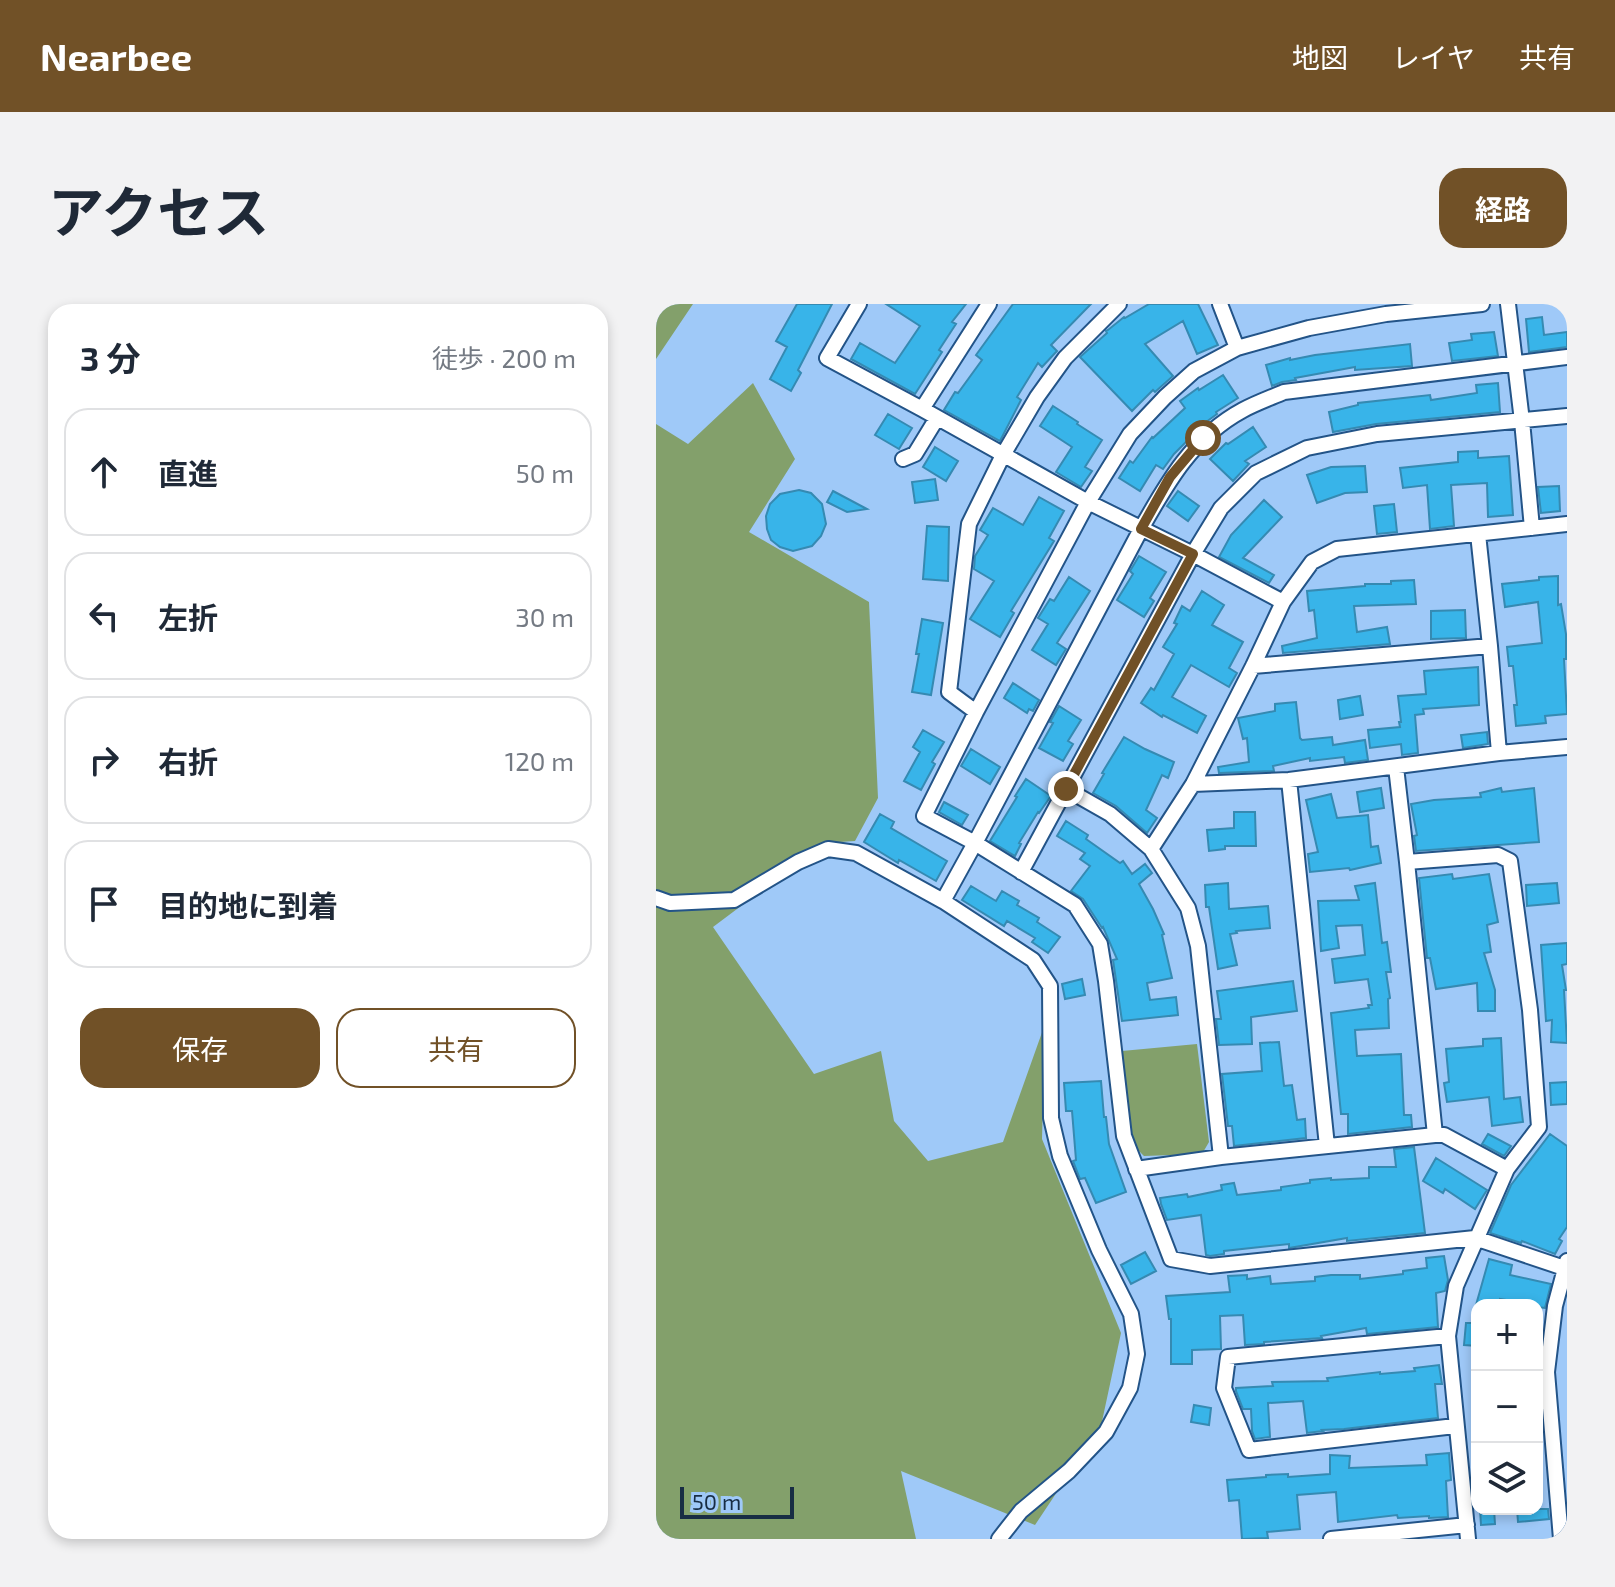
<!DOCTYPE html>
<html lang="ja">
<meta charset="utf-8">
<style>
body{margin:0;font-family:"Exo 2","Noto Sans JP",sans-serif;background:#f2f2f3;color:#1f2937}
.controls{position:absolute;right:24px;bottom:24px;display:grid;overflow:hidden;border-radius:16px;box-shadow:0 4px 12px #0003}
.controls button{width:72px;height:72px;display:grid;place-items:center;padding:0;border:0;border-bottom:2px solid #e0e1e3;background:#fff;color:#1f2937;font:40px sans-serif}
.scale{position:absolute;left:24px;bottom:20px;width:114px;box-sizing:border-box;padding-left:8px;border:4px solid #182d44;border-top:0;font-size:22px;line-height:28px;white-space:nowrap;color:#182d44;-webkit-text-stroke:6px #9fc9f8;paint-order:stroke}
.stop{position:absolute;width:24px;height:24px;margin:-18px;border:6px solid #715127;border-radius:50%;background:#fff}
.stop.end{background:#715127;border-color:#fff;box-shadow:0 2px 8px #0008}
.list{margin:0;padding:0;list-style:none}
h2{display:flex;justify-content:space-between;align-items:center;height:104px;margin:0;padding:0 32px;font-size:34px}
h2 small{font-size:26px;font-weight:400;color:#747a83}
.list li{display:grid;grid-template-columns:52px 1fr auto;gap:24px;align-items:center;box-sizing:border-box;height:128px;margin:0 16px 16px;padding:0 16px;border:2px solid #e0e1e3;border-radius:24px}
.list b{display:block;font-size:30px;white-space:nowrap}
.list em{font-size:26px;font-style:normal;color:#747a83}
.actions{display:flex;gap:16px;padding:24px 32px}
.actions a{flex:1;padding:18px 0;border:2px solid #715127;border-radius:24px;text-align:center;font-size:28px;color:#715127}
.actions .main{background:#715127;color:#fff}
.icon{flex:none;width:44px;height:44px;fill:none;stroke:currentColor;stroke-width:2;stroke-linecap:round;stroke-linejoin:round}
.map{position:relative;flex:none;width:911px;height:1235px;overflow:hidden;border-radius:24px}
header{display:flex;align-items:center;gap:48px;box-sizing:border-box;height:112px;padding:0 40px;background:#715127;color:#fff}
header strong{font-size:38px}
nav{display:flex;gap:44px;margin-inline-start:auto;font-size:28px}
.intro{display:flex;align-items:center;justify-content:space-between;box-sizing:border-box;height:192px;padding:0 48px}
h1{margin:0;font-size:56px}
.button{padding:20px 36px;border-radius:24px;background:#715127;color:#fff;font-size:28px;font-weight:700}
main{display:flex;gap:48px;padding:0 48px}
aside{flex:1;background:#fff;border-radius:24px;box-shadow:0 4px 12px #0003}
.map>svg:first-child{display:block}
.green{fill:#83a06b}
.building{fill:#38b4e9;stroke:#358ab2;stroke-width:2}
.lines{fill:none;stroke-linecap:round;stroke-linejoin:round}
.minor-casing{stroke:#235488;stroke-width:18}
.minor{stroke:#fff;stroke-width:14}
.route{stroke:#715127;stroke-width:10}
</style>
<header>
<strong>Nearbee</strong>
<nav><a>地図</a><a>レイヤ</a><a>共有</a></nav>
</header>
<div class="intro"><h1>アクセス</h1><a class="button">経路</a></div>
<main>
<aside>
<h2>3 分<small>徒歩 · 200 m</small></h2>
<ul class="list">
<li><svg class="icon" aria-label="ahead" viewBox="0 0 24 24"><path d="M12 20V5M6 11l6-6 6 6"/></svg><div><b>直進</b></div><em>50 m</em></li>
<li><svg class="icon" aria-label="left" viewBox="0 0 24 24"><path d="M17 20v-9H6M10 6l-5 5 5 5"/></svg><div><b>左折</b></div><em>30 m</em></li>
<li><svg class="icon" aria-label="right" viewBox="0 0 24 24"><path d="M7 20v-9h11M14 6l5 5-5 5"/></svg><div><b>右折</b></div><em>120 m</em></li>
<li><svg class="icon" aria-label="arrive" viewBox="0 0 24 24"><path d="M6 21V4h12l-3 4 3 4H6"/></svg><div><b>目的地に到着</b></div></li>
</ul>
<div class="actions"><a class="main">保存</a><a>共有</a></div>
</aside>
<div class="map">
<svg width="911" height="1235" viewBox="0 0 911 1235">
<rect width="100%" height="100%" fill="#9fc9f8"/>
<path class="green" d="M0,0H37L0,55Z
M97,79L139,155L93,228L213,298L222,494L199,537L169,539L57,623L158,770L225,747L238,817L272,857L347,838L389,720L386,835L465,1029L445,1122L379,1221L245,1167L260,1235H0V120L32,140Z
M541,740L553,838L546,850L488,852L477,841L466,747Z"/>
<path class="building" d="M141,0H176L142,66L145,69L135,87L114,75L131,43L120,37Z
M230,0H310L296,18L300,20L283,46L286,48L259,90L195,55L204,39L239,59L264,22Z
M357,0H435L395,41L401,47L386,63L382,59L361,93L365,96L344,137L288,106L299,88L302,89L326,56L320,51Z
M493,0H542L562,41L541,50L527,17L489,40L517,72L499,88L497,86L476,107L424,53L451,29L450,27L452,26L468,13L469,14Z
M886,13L888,31L911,28V43L873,48L870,15Z
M838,28L842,52L796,57L793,39L816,36L815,30Z
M754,40L756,62L699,66V63L639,74L640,76L626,78L616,82L610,61L634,54V56L659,51Z
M567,71L582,94L560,108L561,110L535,129L537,131L518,150L507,165L500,161L484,187L463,174L474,157L477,159L496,133L497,134L529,104L524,97L542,84L543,86Z
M842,79L844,108L720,120L677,128L673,108L702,101V99L774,91L775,96L821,89L820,81Z
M397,102L422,118L421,120L446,136L429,163L436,167L425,183L400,168L416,143L384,122Z
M232,110L256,124L243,145L219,131Z
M597,123L610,143L589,157L593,160L577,177L554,155L570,139L572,140Z
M279,143L302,157L290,177L267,163Z
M822,147V154L853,152L857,211L832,213L831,179L795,181L798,222L774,225L771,181L747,184L744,164L802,158V148Z
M709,162L711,188L689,189L661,199L651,171L675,163Z
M279,175L282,196L259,199L256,178Z
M903,182L904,207L885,209L882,183Z
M143,186L155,189L166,200L170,220L165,232L156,242L137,247L124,243L115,236L111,225L110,212L114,200L124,190Z
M177,187L211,205L191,208L171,198Z
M522,187L543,202L532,217L511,202Z
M383,193L408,207L393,234L398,237L355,307L358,309L344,333L314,315L338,277L318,265L319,252L332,231L324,226L337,204L367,221Z
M608,196L626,213L587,254L618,271L613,279L563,253L575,231Z
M738,200L741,228L721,230L718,202Z
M271,222L293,223L292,277L267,275Z
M483,252L510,268L494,294L498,297L488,313L461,296L477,270L474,267Z
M902,272V301L905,300L910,330V355H908L911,410L889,412L890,419L860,422L858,401H861L857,362H853L851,343L886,339L882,298L849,303L846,280L883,276V273Z
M413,273L434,287L401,339L410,345L400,361L376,346L392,320L382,314L394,295L398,297Z
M758,276L760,300L698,302L701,328L731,323L734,340L627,349L626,342L661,334L658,306L653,307L651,287L709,282V280H735V277Z
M546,287L568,301L556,321L587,338L573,364L581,369L573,383L535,361L516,393L550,412L541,429L507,411L506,413L485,399L495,384L498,386L518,350L507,343L521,320L518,319L526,302L534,307Z
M809,306L810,334L775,335V307Z
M266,315L287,319L275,391L256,388L263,350H260Z
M822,363L823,401L767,405L768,410L759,411L762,449L746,451L745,440L714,444L712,426L744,423L743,418H745L742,392L770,390L768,367Z
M357,379L383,396L377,407L373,405L371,409L348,394Z
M704,392L707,411L684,415L682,396Z
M640,398L644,434L646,436L676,433L677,441L709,436L712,456L689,459L688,453L654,457V454L617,462L618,467L563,469L562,463L593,458L591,434L587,435L582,414L619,407V400Z
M403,402L425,416L412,437L417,440L407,457L383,444L397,419L394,418Z
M267,426L288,438L276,458L279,460L265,486L248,477L264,448L257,443Z
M831,428L832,440L807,444L805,431Z
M468,433L489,445L518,458L512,474L506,471L490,506L501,514L491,529L460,502L437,489L448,470L446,469Z
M315,445L344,463L334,480L305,462Z
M370,475L395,492L383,509L382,508L363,539L365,540L359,552L334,537L361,493L359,492Z
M725,484L728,504L704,508L701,488Z
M845,484L846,488L878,484L883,538L760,547L758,532L761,531L755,500L778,496L825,493L824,489Z
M675,490L681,514L712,511L715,543L722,542L725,559L694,566L693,564L654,568L652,550L662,548L650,496Z
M288,498L312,511L306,521L283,508Z
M578,508H599L600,542H569V545L553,547L551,526L578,524Z
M224,510L238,518L235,524L291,557L280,577L243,556L242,559L208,538Z
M410,517L432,531L430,535L464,559L467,557L476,570L489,560L496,569L483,580L497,605L508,630L506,631L516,674L491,679L494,696L520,693L522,711L466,717L457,656L461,655L447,623L446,624L427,595L415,587L434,562L424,555L429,549L401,532Z
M796,570L797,575L833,570L842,618L831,621L835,648L828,649L839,686V707H822L821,679L780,685L774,654H771L763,574Z
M572,579L573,605L612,602L614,624L580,627L581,629L574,630L581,661L562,665L553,603H550L549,581Z
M719,579L726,639L731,638L735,668H730L734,694L732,695L733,724L699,726L701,752L745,750L748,811H755L756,823L692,830V810H685L675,709L713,704L712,701H716L712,675L679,679L676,655L709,651L706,621L680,622L683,644L665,647L662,597L703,596L699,582Z
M901,579L903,599L871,602L870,581Z
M315,582L340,597L346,587L363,597L361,601L383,614L381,618L404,633L392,649L376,638L379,634L351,617L348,622L306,596Z
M911,639V660L906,661L910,686H908L911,739L895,738L896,716L890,717L885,641Z
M426,675L429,691L409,695L406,680Z
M637,677L641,707L595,713L596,740L563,741L560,715H565L561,687Z
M845,734L848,795L864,793L867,818L836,822L833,793L791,798L788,779L793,778L790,745L827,742V735Z
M623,738L628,782L636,781L641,816L649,815L650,834L578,842L576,822H572L566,770L606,767L604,739Z
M445,777L448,813H450L453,840L470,888L440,899L429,874L424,875L417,857L420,856L416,807H410L408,779Z
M911,778V800L895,801L894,779Z
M832,830L855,842L848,852L826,840Z
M894,830L911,842V923L903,935L906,937L899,950L866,937L865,939L834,929L855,881Z
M758,843L769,929L691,937V934L633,944V940L568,947V950L554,952L550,951L545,911L511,916L505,900L504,894L531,890L532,893L566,886L565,881L578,879L581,891L625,886V883L654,879V876L675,874V876L713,874V863H740L738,845Z
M780,854L831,886L819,905L789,885L787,889L767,877Z
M489,948L500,967L475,980L465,961Z
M788,952L792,976L789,987L780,989L782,1023L711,1030L710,1024L665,1032L666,1034L608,1038V1040L589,1041L587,1011L564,1012L565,1045L536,1046V1060H515V1015H513L510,992L574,988L572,972L591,971V975L614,972L615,980L659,977V973L675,971H704V975L747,970V967L771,964L770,954Z
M833,955L856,961L854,971L895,980L889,1004L881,1003V1001L844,995V1001H820Z
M810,1019H821V1042L808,1041Z
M783,1061L786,1080H779L782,1114L688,1125L666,1126L667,1127L651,1129L647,1097L612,1099L614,1133L599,1135L596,1127L595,1105H587L580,1087V1084L617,1082L616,1078L672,1077L671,1074L724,1068V1070L759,1067L758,1064Z
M538,1101L555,1104L553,1121L535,1118Z
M793,1149L795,1176L790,1177L792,1213L773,1214V1212L742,1214L741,1211L682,1218L680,1188L641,1191L644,1225L611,1228L612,1234L586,1235L583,1196L573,1197L571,1176L610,1173V1171L632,1170V1173L674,1170V1151L694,1152L693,1164L771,1161L770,1151Z
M824,1205H838L839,1220L825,1221Z
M861,1205H892L893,1215L862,1218Z"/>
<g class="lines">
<defs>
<path id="minor" d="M203,0L171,54L266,105L432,198L537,250L627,298
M564,0L581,44
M826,0L730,10L653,24L581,44L538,67L509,93L474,130L432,198L320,408L268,512L319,539L419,601L444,640L450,677L468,832L515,955L554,962L819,934L911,965
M852,0L866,117L876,224
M266,105L333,0
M247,155L259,150L281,114
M822,230L834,342L843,449
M597,362L834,342
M320,408L293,388L313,220L347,151L381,93L409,54L463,0
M740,463L751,558L779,831
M633,476L671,842
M537,480L633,476L843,449L911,443
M410,485L454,510L495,545L532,604L542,642L565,853
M495,545L537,480L597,362L627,298L656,258L681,245L911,220
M751,558L842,551L854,557L874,706L883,823L851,865L800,982L792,1032L812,1235
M365,568L537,250L565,204L600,169L651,144L721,130L911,112
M0,594L14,599L78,596L142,558L172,545L200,549L287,597L377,656L394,682L395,814L404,852L443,946L475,1010L481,1050L474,1084L450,1128L413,1167L365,1207L343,1235
M287,597L319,539L485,225C512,177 537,133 587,106C600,99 614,94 628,88L911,53
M480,865L565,853L779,831H788L851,865
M792,1032L572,1053L568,1084L593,1146L799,1122
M675,1235L811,1221
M905,1235L891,1068L899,1002L911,957"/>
</defs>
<use href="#minor" class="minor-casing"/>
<use href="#minor" class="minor"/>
</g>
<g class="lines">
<path class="route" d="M410,485L537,250L485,225L514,173L547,134"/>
</g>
</svg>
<div class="controls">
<button>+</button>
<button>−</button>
<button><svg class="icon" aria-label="layers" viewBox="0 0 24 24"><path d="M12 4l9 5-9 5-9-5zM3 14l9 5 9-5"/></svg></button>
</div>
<div class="scale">50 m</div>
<div class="stop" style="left:547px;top:134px"></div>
<div class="stop end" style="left:410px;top:485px"></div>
</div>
</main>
